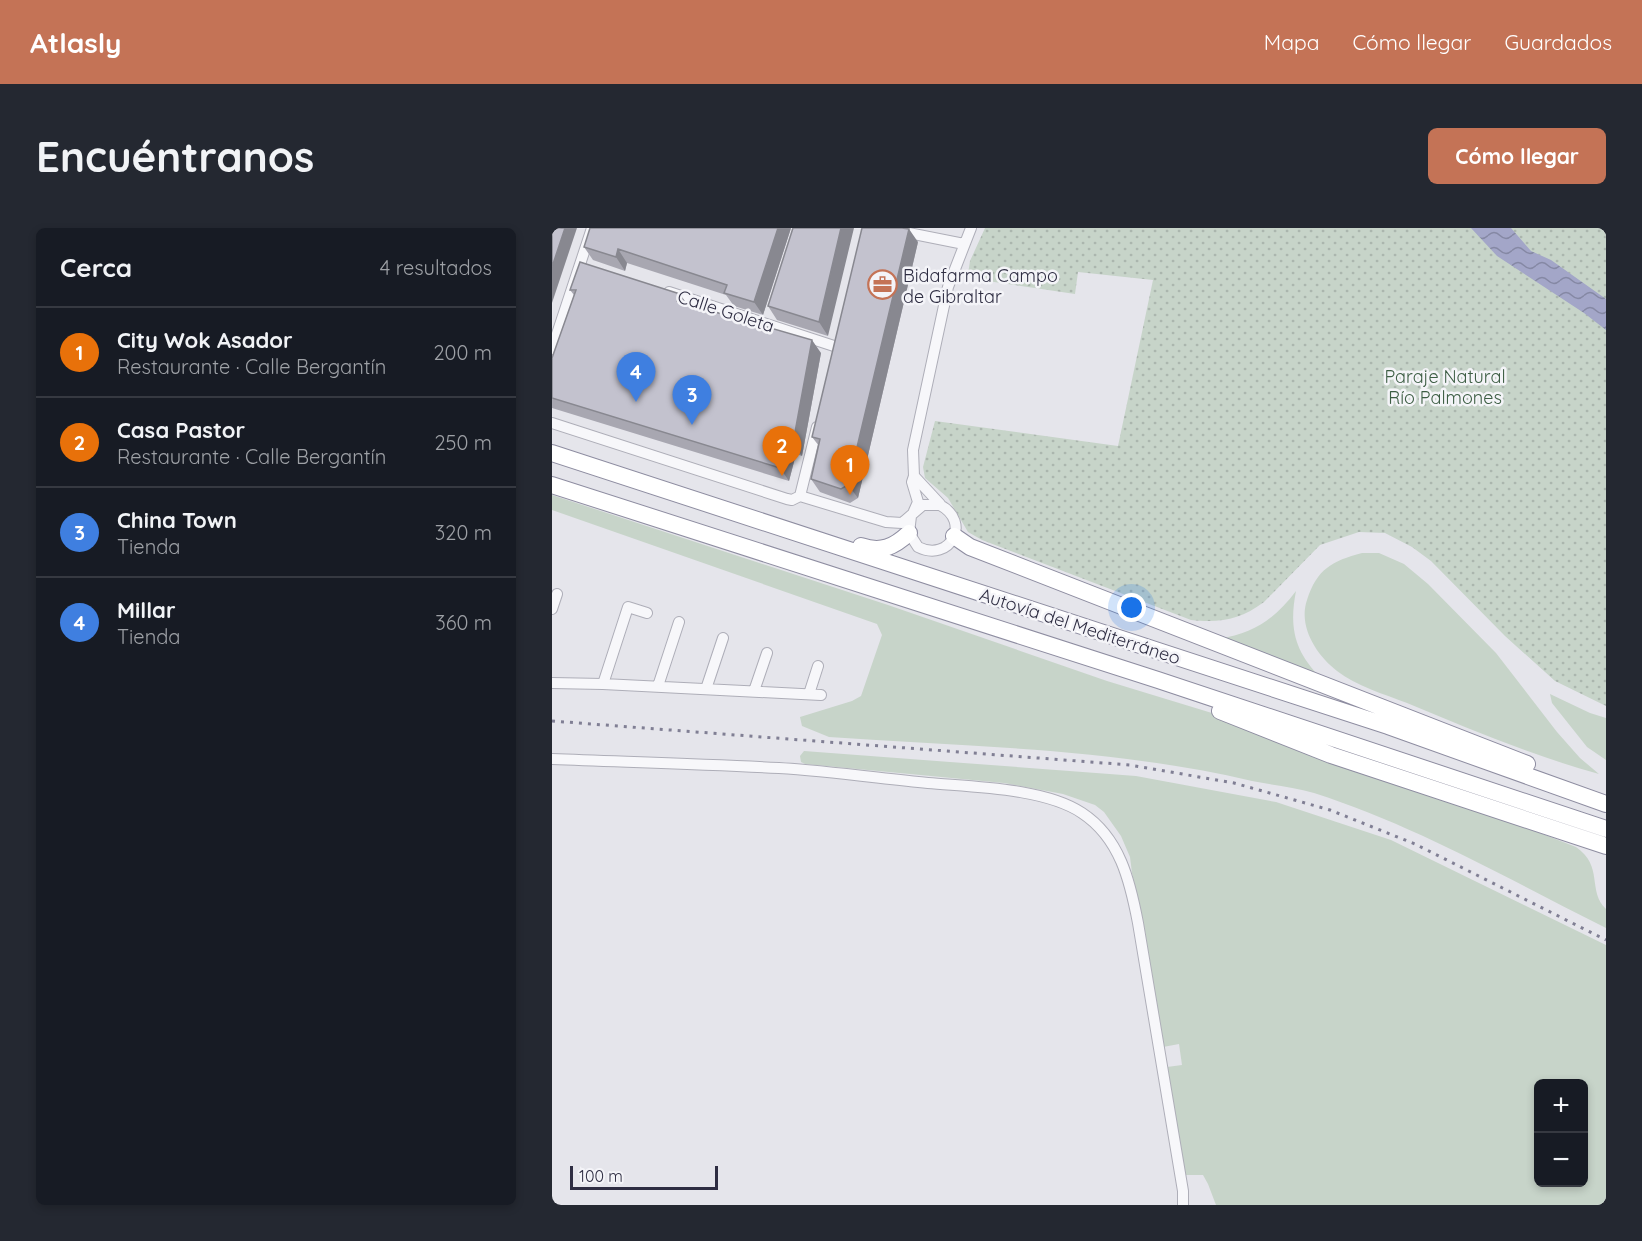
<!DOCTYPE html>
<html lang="es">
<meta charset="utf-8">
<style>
body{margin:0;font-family:Quicksand,sans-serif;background:#242831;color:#f1f3f6}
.controls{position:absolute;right:18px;bottom:18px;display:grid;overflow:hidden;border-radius:9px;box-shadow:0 3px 9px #0003}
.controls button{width:54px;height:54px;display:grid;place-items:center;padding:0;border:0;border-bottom:2px solid #363941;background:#171b24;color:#f1f3f6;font:30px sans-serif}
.scale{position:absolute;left:18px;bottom:15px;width:148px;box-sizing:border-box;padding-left:6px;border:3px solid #2e2d42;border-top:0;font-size:16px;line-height:21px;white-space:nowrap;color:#2e2d42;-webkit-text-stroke:4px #f4f4f8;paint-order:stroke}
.you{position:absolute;left:580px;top:380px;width:21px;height:21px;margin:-15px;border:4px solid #fff;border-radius:50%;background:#1a73e8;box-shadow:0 0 0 9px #1a73e833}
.badge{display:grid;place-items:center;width:39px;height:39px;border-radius:50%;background:#c47356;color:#fff;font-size:20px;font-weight:700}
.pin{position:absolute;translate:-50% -50px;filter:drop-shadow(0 2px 3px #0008)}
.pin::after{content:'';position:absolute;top:32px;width:21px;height:18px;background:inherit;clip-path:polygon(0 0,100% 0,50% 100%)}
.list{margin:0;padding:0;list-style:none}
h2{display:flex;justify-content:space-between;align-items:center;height:78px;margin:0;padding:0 24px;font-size:26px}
h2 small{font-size:20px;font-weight:400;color:#9ea1a6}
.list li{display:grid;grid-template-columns:39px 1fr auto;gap:18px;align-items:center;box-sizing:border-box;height:90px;padding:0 24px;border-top:2px solid #363941}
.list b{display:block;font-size:22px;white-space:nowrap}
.list p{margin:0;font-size:20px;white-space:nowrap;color:#9ea1a6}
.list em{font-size:20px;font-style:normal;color:#9ea1a6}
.map{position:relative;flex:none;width:1054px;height:977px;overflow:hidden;border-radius:9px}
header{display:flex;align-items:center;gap:36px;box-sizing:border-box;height:84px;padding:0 30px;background:#c47356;color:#fff}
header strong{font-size:28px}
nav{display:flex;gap:33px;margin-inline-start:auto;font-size:21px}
.intro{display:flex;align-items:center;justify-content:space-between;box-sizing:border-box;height:144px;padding:0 36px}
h1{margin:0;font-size:42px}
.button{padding:15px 27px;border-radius:9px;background:#c47356;color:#fff;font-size:21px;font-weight:700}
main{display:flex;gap:36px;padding:0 36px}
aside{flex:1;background:#171b24;border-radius:9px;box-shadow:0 3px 9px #0003}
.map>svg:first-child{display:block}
.grass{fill:#c7d4c9;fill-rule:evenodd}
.park{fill:url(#park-dots)}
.water{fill:url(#water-waves)}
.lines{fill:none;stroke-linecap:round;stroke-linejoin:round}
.minor-casing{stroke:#aeaeb8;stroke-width:12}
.highway-casing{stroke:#8e8da1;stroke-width:18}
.minor{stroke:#f7f7fa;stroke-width:10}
.highway{stroke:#fff;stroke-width:16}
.rail{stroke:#807f94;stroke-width:3;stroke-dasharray:3 6;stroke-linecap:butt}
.wall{fill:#a8a7b1}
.shaded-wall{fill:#888890}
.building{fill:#c3c2ce;stroke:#888890;stroke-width:1.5}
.labels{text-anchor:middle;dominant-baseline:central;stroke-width:5;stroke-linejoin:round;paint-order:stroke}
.poi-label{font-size:18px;fill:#2e2d42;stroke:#f4f4f8;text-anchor:start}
.street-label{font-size:18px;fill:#2e2d42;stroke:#f4f4f8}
.park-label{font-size:18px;fill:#3c5d43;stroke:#f4f4f8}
</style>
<header>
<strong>Atlasly</strong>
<nav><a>Mapa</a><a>Cómo llegar</a><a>Guardados</a></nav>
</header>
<div class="intro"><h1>Encuéntranos</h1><a class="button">Cómo llegar</a></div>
<main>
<aside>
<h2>Cerca<small>4 resultados</small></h2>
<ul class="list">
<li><span class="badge" style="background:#e8710a">1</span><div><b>City Wok Asador</b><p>Restaurante · Calle Bergantín</p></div><em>200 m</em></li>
<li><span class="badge" style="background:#e8710a">2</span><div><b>Casa Pastor</b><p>Restaurante · Calle Bergantín</p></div><em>250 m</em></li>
<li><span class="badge" style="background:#3f7fe0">3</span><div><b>China Town</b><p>Tienda</p></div><em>320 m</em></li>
<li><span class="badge" style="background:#3f7fe0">4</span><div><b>Millar</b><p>Tienda</p></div><em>360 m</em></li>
</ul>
</aside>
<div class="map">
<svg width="1054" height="977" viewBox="0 0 1054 977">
<defs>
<pattern id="park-dots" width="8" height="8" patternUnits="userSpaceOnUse" patternTransform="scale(1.5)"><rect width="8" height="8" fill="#c7d4c9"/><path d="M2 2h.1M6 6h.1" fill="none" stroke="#abb6ae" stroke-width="1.8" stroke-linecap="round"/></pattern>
<pattern id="water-waves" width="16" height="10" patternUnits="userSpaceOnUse" patternTransform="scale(1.5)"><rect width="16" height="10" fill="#a3a6c8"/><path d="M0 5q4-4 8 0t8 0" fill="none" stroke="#8588a4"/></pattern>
</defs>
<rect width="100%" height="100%" fill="#e5e5eb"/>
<path class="grass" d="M0,267L336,377L555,453L673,489L939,586L1024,619C1052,638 1035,663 1054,681V700C958,652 865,598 762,565C742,559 720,557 700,553C562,520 418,519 277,509L250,498L248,489L300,473L309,468L330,407L325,396L0,282Z
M810,325H827L852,336L876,356L944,425L1005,504L1028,530L1047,546C981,528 918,501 855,475C832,466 804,458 785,443C764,427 746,398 755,372C765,341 780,333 810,325Z
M744,363C737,399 742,423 769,450L667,411C702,405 723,391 744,363Z
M998,466L1038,485L1054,490V532L1035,519L1000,475Z
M252,523L584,548L724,574L839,612L1054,717V977H664L656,956L651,947H633L615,839L630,837L627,816L611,819L593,703L580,645L578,629L569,608L552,584L543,577L511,566L452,555L253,536L249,534L248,528ZM987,856H1032V954H987Z"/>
<path class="park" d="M433,0H1054V478L1003,453L953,408L879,333L860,319L833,305L807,304L768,317L712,374C688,392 668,395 639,392L430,312L416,304L396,270L373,250L371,239L383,193L566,218L601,52L526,44L523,66L422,51L416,46L418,33Z"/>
<path class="water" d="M919,0H959L979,23L999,32L1054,71V102L1032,85L945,28Z"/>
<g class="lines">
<defs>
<path id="minor" d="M332,0L412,16
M117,64L285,119
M0,121L40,0
M0,195L235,271L240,272L248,268L334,294L350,295L371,277H388C420,294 398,335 366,319L357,305L359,288
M362,248L388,276
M248,268L265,199
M362,283L366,274L360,254L362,248L361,222L396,59L419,0
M0,381L5,366
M0,455L51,456L269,467
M51,456L76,379L95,385
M106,458L127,394
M154,461L171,410
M202,463L215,425
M257,466L266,438
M0,531C76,534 151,536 227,540C276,543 326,550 376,555C420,559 493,560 530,585C568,610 578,653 586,695L631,963V977"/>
<path id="highway" d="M0,225L836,498L1054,576
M0,257L606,452L1054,601
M402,308L418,319L975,536
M309,318C329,325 342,319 357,305
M668,483L779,527L1054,618"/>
</defs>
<use href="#minor" class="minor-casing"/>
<use href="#highway" class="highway-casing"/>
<use href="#minor" class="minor"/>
<use href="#highway" class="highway"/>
<path class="rail" d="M0,493L578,537L682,555L778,582L863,616L1054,712"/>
</g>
<path class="wall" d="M239,0L211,87L182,78L174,67L75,35L73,43L41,32L32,19Z
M241,0L276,108L225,92L216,78Z
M366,14L306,270L298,275L268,264L259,251L267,218L260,209Z
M18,62L135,76L269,125L250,228L244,226L237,253L0,180V130L22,67Z"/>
<path class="shaded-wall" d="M13,0H25L0,75V39Z
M226,0H239L211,87L202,74Z
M289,0H302L276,108L267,94Z
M357,1L366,14L306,270L296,257Z
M66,21L75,35L73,43L64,29Z
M128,66L137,79L125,73Z
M260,112L269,125L250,228L241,215Z
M235,213L244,226L237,253L228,240Z"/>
<path class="building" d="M0,0H13L0,39Z
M38,0H226L202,74L172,65L175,57L66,21L64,29L32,19Z
M241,0H289L267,94L216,78Z
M310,0H350L357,1L296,257L289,261L259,251L268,211L260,209Z
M28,34L128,66L125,73L260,112L241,215L235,213L228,240L0,170V130L24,62H18Z"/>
<defs>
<symbol id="office-ring" viewBox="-11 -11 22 22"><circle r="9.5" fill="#f4f4f8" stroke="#c47356" stroke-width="1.5"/><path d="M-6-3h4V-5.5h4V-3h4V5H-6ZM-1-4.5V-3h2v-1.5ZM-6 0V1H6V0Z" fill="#c47356"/></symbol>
</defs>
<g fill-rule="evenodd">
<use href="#office-ring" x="314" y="40" width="33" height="33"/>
</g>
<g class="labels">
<g class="poi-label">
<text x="351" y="47">Bidafarma Campo<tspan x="351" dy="21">de Gibraltar</tspan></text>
</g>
<g class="street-label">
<text transform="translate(174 83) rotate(18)">Calle Goleta</text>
<text transform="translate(528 398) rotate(18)">Autovía del Mediterráneo</text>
</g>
<g class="park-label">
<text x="893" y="148">Paraje Natural<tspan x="893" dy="21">Río Palmones</tspan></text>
</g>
</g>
</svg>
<div class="controls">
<button>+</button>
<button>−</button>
</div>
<div class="scale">100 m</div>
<div class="you"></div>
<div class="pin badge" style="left:298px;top:267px;background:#e8710a">1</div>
<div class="pin badge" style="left:230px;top:248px;background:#e8710a">2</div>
<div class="pin badge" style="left:140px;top:197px;background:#3f7fe0">3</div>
<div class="pin badge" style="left:84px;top:174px;background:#3f7fe0">4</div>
</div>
</main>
